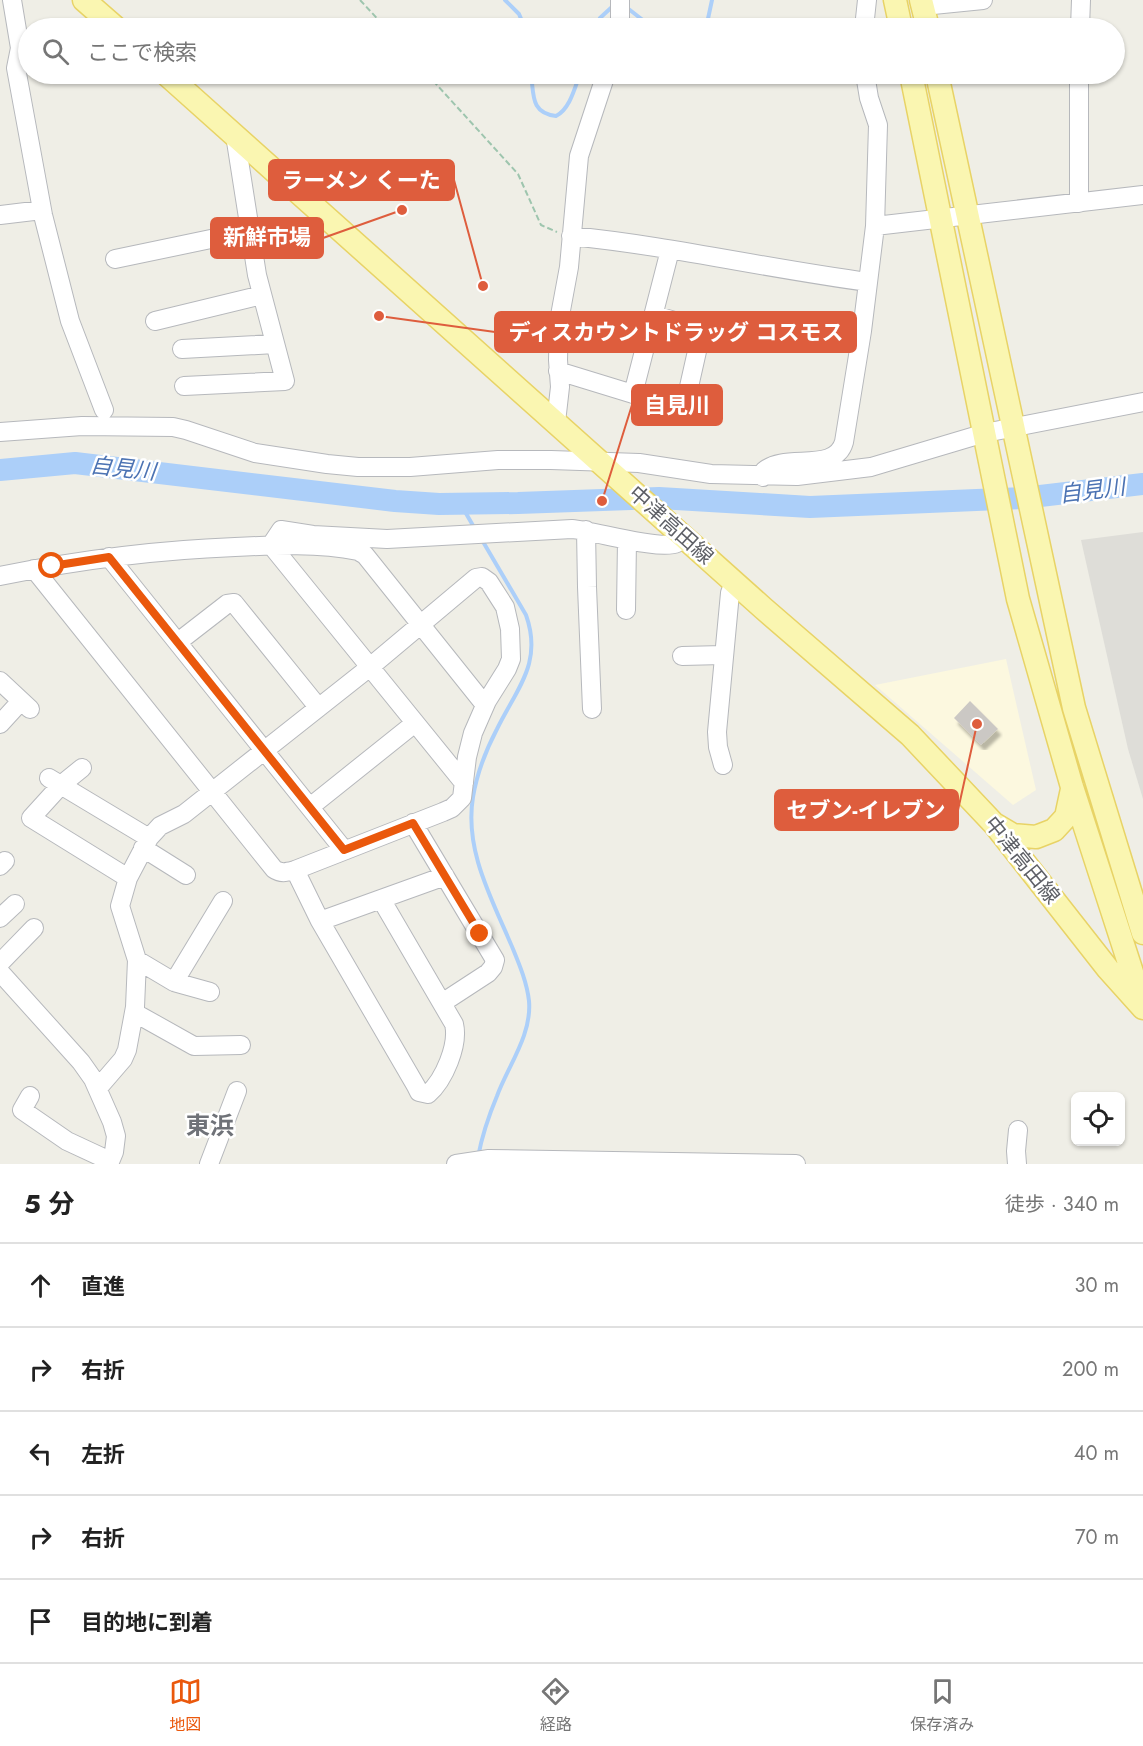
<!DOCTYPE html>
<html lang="ja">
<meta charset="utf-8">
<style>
body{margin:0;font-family:Jost,"Noto Sans JP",sans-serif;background:#f2f2f2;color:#222}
.controls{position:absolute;right:18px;bottom:18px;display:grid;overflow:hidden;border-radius:9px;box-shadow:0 2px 4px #0004}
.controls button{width:54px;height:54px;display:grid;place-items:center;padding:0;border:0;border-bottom:2px solid #e0e0e0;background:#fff;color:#222;font:30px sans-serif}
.stop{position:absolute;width:18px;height:18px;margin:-14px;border:4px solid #ea580c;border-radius:50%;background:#fff}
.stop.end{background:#ea580c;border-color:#fff;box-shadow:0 2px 6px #0008}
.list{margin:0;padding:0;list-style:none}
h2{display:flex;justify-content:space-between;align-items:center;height:78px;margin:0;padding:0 24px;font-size:26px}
h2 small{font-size:20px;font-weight:400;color:#767676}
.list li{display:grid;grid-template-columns:39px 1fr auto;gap:18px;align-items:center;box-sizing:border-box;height:84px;padding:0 24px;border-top:2px solid #e0e0e0}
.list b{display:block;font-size:22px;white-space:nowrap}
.list em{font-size:20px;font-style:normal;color:#767676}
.icon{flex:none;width:33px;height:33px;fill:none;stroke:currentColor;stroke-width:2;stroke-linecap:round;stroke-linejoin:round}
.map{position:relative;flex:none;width:1143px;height:1164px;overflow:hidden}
.search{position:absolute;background:#fff;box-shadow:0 2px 4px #0004;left:18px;right:18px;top:18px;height:66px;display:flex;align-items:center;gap:15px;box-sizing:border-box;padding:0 21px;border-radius:33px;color:#767676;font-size:22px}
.sheet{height:498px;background:#fff}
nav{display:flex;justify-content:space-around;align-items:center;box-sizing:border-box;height:84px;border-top:2px solid #e0e0e0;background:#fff;font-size:16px;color:#767676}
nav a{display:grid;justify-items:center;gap:3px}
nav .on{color:#ea580c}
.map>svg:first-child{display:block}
.commercial{fill:#fcf8df}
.industrial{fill:#deddd8}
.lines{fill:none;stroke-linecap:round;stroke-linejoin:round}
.stream{stroke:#accff9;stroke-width:4}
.river{stroke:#accff9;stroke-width:22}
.building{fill:#cbc8c4;filter:url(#shadow)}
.minor-casing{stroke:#b6b8bc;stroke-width:20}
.major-casing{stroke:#e8d366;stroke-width:25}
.path{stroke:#9ec5ae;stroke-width:2;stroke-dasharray:6 3;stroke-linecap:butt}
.minor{stroke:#fff;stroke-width:18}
.major{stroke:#faf6b1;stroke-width:22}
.route{stroke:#ea580c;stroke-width:8}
.labels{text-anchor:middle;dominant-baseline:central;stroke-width:5;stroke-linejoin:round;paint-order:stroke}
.street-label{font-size:21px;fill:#5e6066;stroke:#fff}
.water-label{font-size:22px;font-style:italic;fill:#4c73b3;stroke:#fff}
.quarter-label{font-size:24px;font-weight:bold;fill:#6f7278;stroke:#fff}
.leader{fill:none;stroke:#de5d3d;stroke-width:2}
.callout-dot{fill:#de5d3d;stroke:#fff;stroke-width:2}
.callout{fill:#de5d3d;stroke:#de5d3d;stroke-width:2}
.callout-label{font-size:22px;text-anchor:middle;font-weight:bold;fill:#fff}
</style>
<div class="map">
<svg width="1143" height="1164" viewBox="0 0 1143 1164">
<defs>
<filter id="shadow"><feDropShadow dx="3.5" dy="6" stdDeviation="1.5" flood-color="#0004"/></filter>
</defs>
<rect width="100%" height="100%" fill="#efeee6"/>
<path class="commercial" d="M1006,659L1036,790L1013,805L875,685Z"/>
<path class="industrial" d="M1143,532V799L1128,749L1081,540Z"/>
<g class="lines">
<path class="stream" d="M505,0L519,14L525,28
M626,7L653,28
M595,28L600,18L613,6
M706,28L712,0
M531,74C534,94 530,113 556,116C570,109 575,87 580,74
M460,503L475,529
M478,1157C482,1136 489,1115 497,1096C508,1066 532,1035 529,1001C527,983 520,966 513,949C493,901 464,851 473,797C477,773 486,750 497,729C517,688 543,663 526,615L482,540"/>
<path class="river" d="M0,470L75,463L395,501L439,504L518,503L659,498L810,507L1023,498L1143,484"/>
</g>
<path class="building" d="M970,701L998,729L981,745L954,718Z"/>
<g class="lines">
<defs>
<path id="minor" d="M12,0L20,48L16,68L43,215L70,321L104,410
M923,6L983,0
M620,28V0
M864,28L867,0
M1080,28L1081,0
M1079,203V74
M0,215L42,210
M875,226L1143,195
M571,236C671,246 769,269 868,282
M115,259L249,231
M155,321L262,295
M182,349L275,344
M558,371L633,394L670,250
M184,386L285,381L257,275L235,135
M633,394L684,409L702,329L654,315
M556,422L560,387L558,360L559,321L569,267L579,156L606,74
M0,432L82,426L173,427L186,430L255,453L327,464L358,467H410L498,460H551L639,463L711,474L797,476L871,467L985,433L1143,402
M763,477L764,471C785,452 835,474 844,442L862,331L875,226L878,125L869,98L865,74
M586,530L587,587L592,709
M109,557L344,850
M34,569L274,869C281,874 287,872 295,870L443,812L452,808L462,798L467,757L473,733L487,701L507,669L511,659L510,629L505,607L489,582L482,577L476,578L370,667L265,750L184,814L160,826L149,838L128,878L120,906L137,960L135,1007L127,1050L123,1059L98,1088
M0,576C78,560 156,550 235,547C275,545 319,543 358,551L365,555L485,705
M626,610L627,540
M178,642L227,604L234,603L318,707
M682,656L723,655
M0,681L30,709
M0,724L21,701
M723,765L718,747L717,732L730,593L734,582
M82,768L61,785L31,818L128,878
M49,778L149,838
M464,783L271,545L281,530L313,535L387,539L572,529C595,531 660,551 677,543C680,542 682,539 685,538
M310,807L415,723
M413,823L495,960L493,967L488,973L442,1003
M143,848L186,875
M0,866L5,861
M295,870L320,921L416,1086L419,1092L428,1094C444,1080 459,1045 454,1024L381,899
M0,918L15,904
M320,921L445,876
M137,960L174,982L210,992
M0,963L34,928
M0,972L81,1062L93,1079L112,1122L116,1136L114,1152L109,1164
M174,982L223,901
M135,1013L194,1046L241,1045
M30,1096L22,1110L67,1141L110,1161
M209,1164L237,1091
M456,1164L489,1159L796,1164
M1017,1164L1016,1151L1018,1130"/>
<path id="major" d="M84,0L116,28
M895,0L901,28
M921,0L928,28
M166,74L763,608L910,735L995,825L1108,969L1143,1008
M911,74L1018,599L1072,787L1142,1003
M937,74L1074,708L1143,933
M996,825L1013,835L1036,837L1054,830L1066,817L1072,789"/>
</defs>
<use href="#minor" class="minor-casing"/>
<use href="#major" class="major-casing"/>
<path class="path" d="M360,0L386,28
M427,74L518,174L541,225L557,232"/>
<use href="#minor" class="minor"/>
<use href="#major" class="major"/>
</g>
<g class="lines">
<path class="route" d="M52,566L109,557L344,850L413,823L480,934"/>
</g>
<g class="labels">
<g class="street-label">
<text transform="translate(671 525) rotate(42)">中津高田線</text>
<text transform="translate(1022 860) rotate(51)">中津高田線</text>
</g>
<g class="water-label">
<text transform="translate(123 468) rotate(6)">自見川</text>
<text transform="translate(1092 490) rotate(-7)">自見川</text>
</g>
<g class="quarter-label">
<text x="210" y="1125">東浜</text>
</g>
</g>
<path class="leader" d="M483 286L454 180M402 210L323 238M379 316L495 332M602 501L632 405M977 724L958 810"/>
<g class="callout-dot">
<circle cx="483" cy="286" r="6"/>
<circle cx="402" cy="210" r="6"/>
<circle cx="379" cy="316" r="6"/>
<circle cx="602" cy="501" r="6"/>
<circle cx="977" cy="724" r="6"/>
</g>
<g class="callout">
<rect x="269" y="160" width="185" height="40" rx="6"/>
<rect x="211" y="218" width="112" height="40" rx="6"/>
<rect x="495" y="312" width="361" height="40" rx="6"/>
<rect x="632" y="385" width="90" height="40" rx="6"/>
<rect x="775" y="790" width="183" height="40" rx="6"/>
</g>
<g class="callout-label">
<text x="361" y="188">ラーメン くーた</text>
<text x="267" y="245">新鮮市場</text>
<text x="676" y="340">ディスカウントドラッグ コスモス</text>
<text x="677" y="413">自見川</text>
<text x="866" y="818">セブン-イレブン</text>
</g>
</svg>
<div class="controls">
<button><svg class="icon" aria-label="locate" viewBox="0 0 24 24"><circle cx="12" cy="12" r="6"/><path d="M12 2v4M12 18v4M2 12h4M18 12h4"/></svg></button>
</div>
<div class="stop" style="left:52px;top:566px"></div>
<div class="stop end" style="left:480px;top:934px"></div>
<div class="search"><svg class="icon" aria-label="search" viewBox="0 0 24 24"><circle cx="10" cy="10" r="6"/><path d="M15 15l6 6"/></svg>ここで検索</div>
</div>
<section class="sheet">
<h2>5 分<small>徒歩 · 340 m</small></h2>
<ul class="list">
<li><svg class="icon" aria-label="ahead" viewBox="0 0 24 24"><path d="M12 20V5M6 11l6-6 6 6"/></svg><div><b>直進</b></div><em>30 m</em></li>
<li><svg class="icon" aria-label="right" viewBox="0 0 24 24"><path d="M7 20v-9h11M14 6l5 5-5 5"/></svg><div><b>右折</b></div><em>200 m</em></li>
<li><svg class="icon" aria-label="left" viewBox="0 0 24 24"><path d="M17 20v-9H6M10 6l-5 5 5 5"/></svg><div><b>左折</b></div><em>40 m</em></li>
<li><svg class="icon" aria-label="right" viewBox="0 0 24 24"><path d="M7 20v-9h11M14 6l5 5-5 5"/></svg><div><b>右折</b></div><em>70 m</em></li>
<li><svg class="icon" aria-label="arrive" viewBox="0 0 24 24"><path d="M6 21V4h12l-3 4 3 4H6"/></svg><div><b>目的地に到着</b></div></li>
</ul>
</section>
<nav>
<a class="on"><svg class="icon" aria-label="map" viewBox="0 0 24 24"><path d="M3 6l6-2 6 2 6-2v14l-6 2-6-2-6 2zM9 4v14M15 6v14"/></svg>地図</a>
<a><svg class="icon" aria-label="directions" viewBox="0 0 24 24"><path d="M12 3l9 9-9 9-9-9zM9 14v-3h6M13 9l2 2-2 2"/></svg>経路</a>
<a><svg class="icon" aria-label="saved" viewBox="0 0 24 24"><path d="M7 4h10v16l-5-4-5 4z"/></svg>保存済み</a>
</nav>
